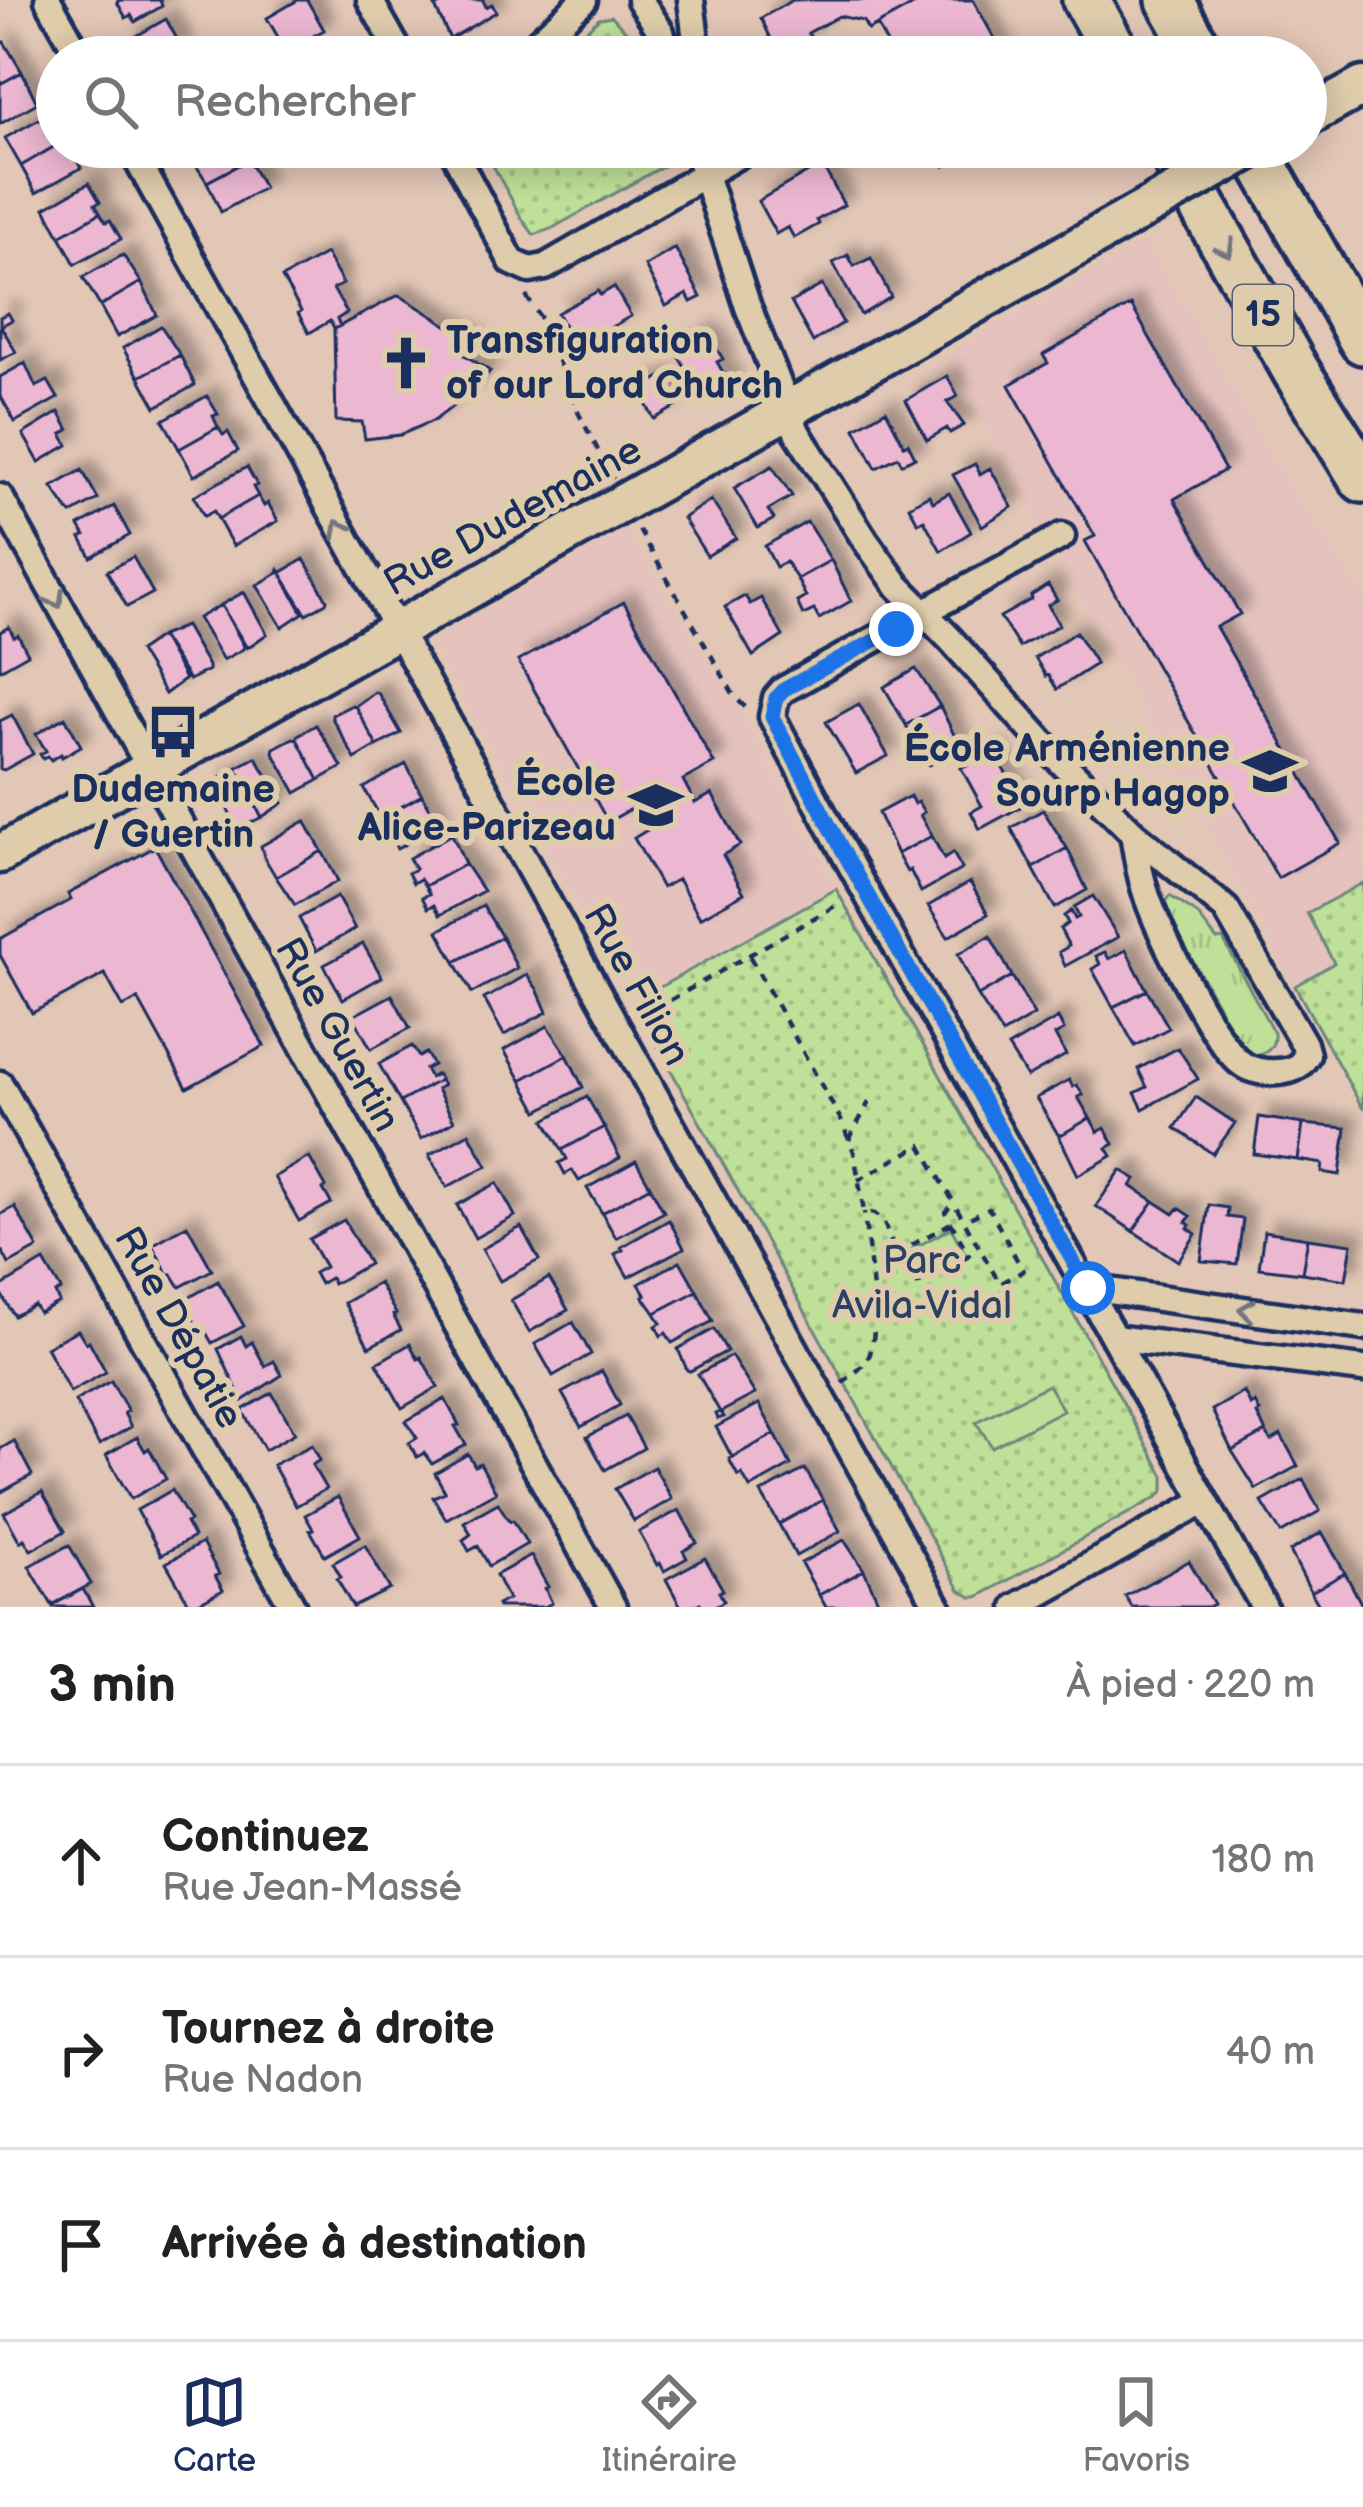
<!DOCTYPE html>
<html lang="fr">
<meta charset="utf-8">
<style>
body{margin:0;font-family:"Balsamiq Sans",sans-serif;background:#f2f2f2;color:#202124}
.stop{position:absolute;width:36px;height:36px;margin:-27px;border:9px solid #1a73e8;border-radius:50%;background:#fff}
.stop.end{background:#1a73e8;border-color:#fff;box-shadow:0 3px 12px #0008}
.list{margin:0;padding:0;list-style:none}
h2{display:flex;justify-content:space-between;align-items:center;height:156px;margin:0;padding:0 48px;font-size:51px}
h2 small{font-size:39px;font-weight:400;color:#757577}
.list li{display:grid;grid-template-columns:78px 1fr auto;gap:36px;align-items:center;box-sizing:border-box;height:192px;padding:0 48px;border-top:3px solid #e0e0e0}
.list b{display:block;font-size:45px;white-space:nowrap}
.list p{margin:0;font-size:39px;white-space:nowrap;color:#757577}
.list em{font-size:39px;font-style:normal;color:#757577}
.icon{flex:none;width:66px;height:66px;fill:none;stroke:currentColor;stroke-width:2;stroke-linecap:round;stroke-linejoin:round}
.map{position:relative;flex:none;width:1363px;height:1607px;overflow:hidden}
.search{position:absolute;background:#fff;box-shadow:0 6px 30px #0003;left:36px;right:36px;top:36px;height:132px;display:flex;align-items:center;gap:30px;box-sizing:border-box;padding:0 42px;border-radius:66px;color:#757577;font-size:45px}
.sheet{height:732px;background:#fff}
nav{display:flex;justify-content:space-around;align-items:center;box-sizing:border-box;height:168px;border-top:3px solid #e0e0e0;background:#fff;font-size:33px;color:#757577}
nav a{display:grid;justify-items:center;gap:6px}
nav .on{color:#1b2f5e}
.map>svg:first-child{display:block}
.built{fill:#e5c2be}
.grass{fill:url(#grass-tufts);stroke:#6d887c;stroke-width:3}
.park{fill:url(#park-dots);stroke:#6d887c;stroke-width:3}
.pitch{fill:#bfe099;stroke:#6d887c;stroke-width:3}
.building{fill:#ecb7d1;stroke:#1b2f5e;stroke-width:3;filter:url(#shadow)}
.lines{fill:none;stroke-linecap:round;stroke-linejoin:round}
.street-casing{stroke:#1b2f5e;stroke-width:33}
.secondary-casing{stroke:#1b2f5e;stroke-width:45}
.highway-casing{stroke:#1b2f5e;stroke-width:54}
.path{stroke:#1b2f5e;stroke-width:4.5;stroke-dasharray:9 9;stroke-linecap:butt}
.street{stroke:#deccaa;stroke-width:24}
.secondary{stroke:#deccaa;stroke-width:36}
.highway{stroke:#deccaa;stroke-width:45}
.secondary-bridge-casing{stroke:#1b2f5e;stroke-width:45;stroke-linecap:butt}
.secondary-bridge{stroke:#deccaa;stroke-width:36}
.oneway{stroke:#737680}
.route{stroke:#1a73e8;stroke-width:15}
.labels{text-anchor:middle;dominant-baseline:central;stroke-width:12;stroke-linejoin:round;paint-order:stroke}
.shield{fill:#deccaa;stroke:#565e75;stroke-width:3}
.shield-label{font-size:36px;font-weight:bold;fill:#1b2f5e}
.poi-label{font-size:39px;font-weight:bold;fill:#1b2f5e;stroke:#deccaa;text-anchor:end}
.street-label{font-size:39px;fill:#1b2f5e;stroke:#deccaa}
.park-label{font-size:39px;fill:#2b4164;stroke:#deccaa}
</style>
<div class="map">
<svg width="1363" height="1607" viewBox="0 0 1363 1607">
<defs>
<pattern id="grass-tufts" width="24" height="20" patternUnits="userSpaceOnUse" patternTransform="scale(3)"><rect width="24" height="20" fill="#bfe099"/><path d="M3 7l-1-3M5 7V3M7 7l1-3M15 17l-1-3M17 17v-4M19 17l1-3" fill="none" stroke="#a4c086"/></pattern>
<pattern id="park-dots" width="8" height="8" patternUnits="userSpaceOnUse" patternTransform="scale(3)"><rect width="8" height="8" fill="#bfe099"/><path d="M2 2h.1M6 6h.1" fill="none" stroke="#a4c086" stroke-width="1.8" stroke-linecap="round"/></pattern>
<filter id="shadow"><feDropShadow dx="11" dy="-11" stdDeviation="6" flood-color="#0004"/></filter>
</defs>
<rect width="100%" height="100%" fill="#e2c6b6"/>
<filter id="ink" filterUnits="userSpaceOnUse"><feTurbulence type="fractalNoise" baseFrequency=".00833" numOctaves="2"/><feDisplacementMap in="SourceGraphic" scale="24" xChannelSelector="R" yChannelSelector="G"/><feConvolveMatrix kernelMatrix="1 2 1 2 8 2 1 2 1" color-interpolation-filters="sRGB"/></filter>
<g filter="url(#ink)">
<path class="built" d="M1147,241L1281,472L1363,594V947L1295,986L947,354Z
M626,530L744,720L836,889L633,1002L437,650L436,642L444,632Z"/>
<path class="grass" d="M1170,896L1197,914L1217,940L1223,939L1274,1033C1275,1047 1267,1055 1253,1055L1242,1049L1162,905Z"/>
<path class="park" d="M612,16L649,57H559L599,18Z
M483,147H680L683,155L551,229L534,235L522,219Z
M1363,883V1109L1295,986L1334,963L1307,913Z
M836,889L1164,1476V1490L1159,1496L978,1597H971L960,1590L633,1002Z"/>
<path class="pitch" d="M951,1228L965,1253L917,1279L903,1254Z
M1048,1385L1063,1410L992,1447L976,1422Z"/>
<path class="building" d="M120,0H160L162,6L135,22L131,15L126,18L117,2Z
M298,0H307L324,30L286,51L267,18Z
M447,0H483L486,7L492,4L496,12L450,39L435,7Z
M793,0H922L868,30L863,21L839,16L808,33L810,36L798,44L796,40L777,51L761,18Z
M922,0H973L1005,57H894L877,25Z
M166,19L183,50L171,57H135L126,42Z
M4,42L22,72L0,84V44Z
M22,72L37,103L0,124V84Z
M50,113L57,126V145L21,166L5,138Z
M57,145L63,147L66,152L71,150L81,168L36,193L21,166Z
M205,147H241L248,160L207,182L190,156Z
M934,147H986L945,166Z
M248,160L264,188L221,212L207,182Z
M822,164L844,205L817,220L819,224L794,238L788,227L776,234L758,201Z
M89,183L100,202L95,204L100,213L60,236L45,208Z
M100,213L106,222L110,220L121,239L75,264L60,236Z
M675,248L701,297L691,302L687,294L666,306L645,266Z
M326,254L343,284L333,289L347,313L337,319L340,326L334,329L330,321L309,333L298,313L301,311L282,278Z
M123,255L141,282L100,306L83,277Z
M848,255L854,266L871,258L891,297L861,315L833,263Z
M141,282L157,315L117,337L100,306Z
M822,285L843,323L813,342L791,302Z
M614,287L631,316L576,347L557,313L598,291L600,295Z
M399,295L474,342L463,354L490,371L473,391L435,420L400,435L365,439L362,422L336,421L334,329Z
M1131,305L1225,470L1174,499L1240,614L1216,627L1340,843L1278,878L1085,541L1095,536L1009,385L1048,363L1043,355Z
M8,313L12,320L1,326L16,352L0,360V317Z
M161,326L180,355L139,377L123,348Z
M707,333L723,359L717,362L732,388L705,403L675,350Z
M180,355L195,385L156,407L139,377Z
M25,363L36,387L48,381L58,398L15,422L0,395V377Z
M663,376L679,405L654,419L638,389Z
M947,376L958,396L947,402L964,425L950,433L947,428L927,440L906,400Z
M207,396L218,414L213,416L218,427L179,449L163,420Z
M886,410L904,445L908,443L915,457L902,464L898,457L876,468L855,428Z
M59,412L69,430L62,434L68,445L39,462L23,434Z
M218,427L223,435L228,432L238,451L194,476L179,449Z
M975,464L980,474L990,468L1012,507L982,526L953,475Z
M772,466L792,496L768,510L774,519L758,528L734,488Z
M247,467L257,485L253,487L258,496L218,519L214,511L204,516L194,496Z
M82,470L98,499L71,514L52,487Z
M949,493L971,532L941,551L924,520L918,523L909,506L929,495L933,502Z
M258,496L264,506L268,503L278,521L233,546L218,519Z
M711,500L736,538L707,556L683,518Z
M114,506L130,535L91,557L81,538L85,536L79,526Z
M807,522L831,560L797,579L786,562L776,567L765,546Z
M133,557L153,593L127,607L107,571Z
M304,559L327,600L326,603L306,614L279,570L282,572Z
M831,560L851,601L819,619L814,610L803,615L797,602L806,597L797,579Z
M279,570L303,613L282,627L257,585L278,573Z
M1048,585L1057,600L1048,605L1059,625L1019,647L1000,617L1032,599L1031,596Z
M244,592L267,634L247,648L221,605Z
M745,596L750,604L761,598L783,636L753,656L725,607Z
M624,602L714,763L683,780L695,803L712,794L740,845L723,855L744,893L700,918L678,879L662,888L634,838L649,829L636,806L608,822L518,661Z
M221,605L244,646L243,649L223,660L198,618Z
M185,626L208,666V670L189,680L161,636Z
M9,627L14,637L18,635L28,654L0,670V632Z
M1076,632L1096,664L1057,689L1048,675L1046,676L1035,658Z
M161,636L185,679L165,694L139,651Z
M916,669L940,706L906,725L884,687Z
M375,692L378,693L401,733L377,746L355,706Z
M859,704L888,756L856,773L826,722Z
M352,705L355,706L377,746L355,759L332,718V715Z
M940,706L960,747L929,765L913,746L916,744L906,725Z
M12,715L33,754L4,770L0,769V721Z
M65,717L81,746L62,757L61,754L51,760L48,756L43,759L40,754L46,751L36,734Z
M316,725L342,767L319,780L297,739L298,735Z
M293,738L297,739L319,780L296,793L273,752L274,748Z
M993,751L1024,805L980,829L971,812L982,806L961,768Z
M256,757L283,803L262,817L236,768Z
M406,764L422,795L381,818L364,788Z
M233,770L262,817L238,829L213,781Z
M422,795L440,825L397,849L381,818Z
M910,796L914,804L918,802L924,812L920,815L932,836L897,854L878,813Z
M1043,810L1067,848L1033,868L1011,828Z
M305,821L322,851L276,877L264,857L261,846Z
M452,834L465,864L425,886L420,879L413,883L408,873L415,869L409,858Z
M932,836L944,859L953,853L962,869L921,892L910,870L907,872L897,854Z
M155,847L264,1046L187,1088L138,999L123,1007L105,974L32,1013L0,955V939L71,900L68,894Z
M1067,848L1087,890L1055,908L1033,868Z
M322,851L338,881L295,905L276,877Z
M465,864L483,891L440,915L434,905L428,908L422,897L429,894L425,886Z
M970,882L988,914L948,937L928,906Z
M1093,896L1118,937L1065,966L1059,952L1069,946L1060,929L1068,923L1064,916L1071,911L1075,919L1079,917L1074,907Z
M337,897L355,929L316,951L299,918Z
M483,906L502,937L455,962L438,931Z
M990,936L1012,976L978,996L958,954Z
M502,937L517,968L472,993L455,962Z
M363,944L382,977L343,999L324,965Z
M1126,950L1147,990L1113,1007L1092,969L1100,964L1096,956L1105,952L1109,959Z
M527,975L537,989L547,1012L504,1035L484,999Z
M1012,976L1034,1015L1002,1034L978,996Z
M1147,990L1169,1028L1135,1046L1113,1007Z
M392,995L410,1028L371,1049L353,1016Z
M1058,1018L1064,1030L1055,1035L1066,1055L1027,1077L1008,1047Z
M548,1026L567,1055L521,1080L504,1050Z
M412,1046L419,1057L426,1053L433,1065L425,1069L430,1078L437,1074L440,1080L400,1102L379,1064Z
M1178,1048L1198,1079L1143,1109L1135,1093L1147,1087L1138,1069Z
M567,1055L583,1087L538,1111L521,1080Z
M440,1080L443,1085L437,1089L454,1121L421,1139L400,1102Z
M1069,1080L1073,1087L1077,1085L1083,1095L1078,1097L1090,1118L1059,1136L1036,1098Z
M587,1097L604,1127L562,1150L545,1120Z
M1196,1097L1235,1123L1213,1154L1175,1128Z
M1259,1117L1303,1124L1298,1160L1254,1154Z
M1090,1118L1098,1132L1105,1128L1114,1144L1107,1148L1112,1156L1078,1175L1059,1136Z
M1303,1124L1346,1128L1340,1175L1322,1172L1323,1164L1298,1160Z
M604,1127L620,1158L579,1181L572,1170L565,1174L559,1163L567,1159L562,1150Z
M469,1133L487,1166L447,1187L429,1155Z
M309,1157L326,1187L323,1189L331,1203L299,1221L274,1177Z
M636,1161L650,1186L602,1213L587,1188Z
M1121,1170L1136,1179L1131,1186L1154,1201L1133,1231L1096,1206Z
M497,1183L515,1216L475,1238L457,1205Z
M650,1186L664,1212L616,1238L602,1213Z
M1154,1201L1174,1214L1179,1208L1191,1216L1186,1222L1190,1225L1188,1228L1196,1234L1178,1261L1133,1231Z
M1209,1205L1228,1208L1227,1217L1243,1219L1237,1264L1201,1261Z
M15,1207L38,1248L9,1264L0,1247V1215Z
M344,1220L369,1264L333,1284L330,1278L320,1284L314,1273L325,1267L309,1239Z
M669,1220L684,1248L628,1277L615,1254L623,1250L621,1247Z
M187,1225L212,1270L180,1287L172,1274L169,1276L152,1245Z
M521,1227L539,1260L500,1281L482,1249Z
M1264,1231L1308,1238L1302,1273L1259,1268Z
M1308,1238L1352,1244L1346,1280L1302,1273Z
M44,1261L61,1290L55,1293L59,1302L39,1313L34,1305L14,1316L0,1292V1287Z
M680,1261L697,1291L655,1313L643,1296L646,1295L639,1284Z
M549,1278L568,1310L529,1332L511,1300Z
M218,1281L244,1326L212,1343L204,1329L200,1332L183,1301Z
M379,1283L396,1314L393,1315L401,1330L369,1347L344,1303Z
M697,1291L713,1321L672,1343L666,1333L661,1336L656,1326L661,1323L655,1313Z
M573,1322L591,1354L553,1376L535,1344Z
M714,1329L727,1351L690,1371L687,1370L678,1349Z
M78,1330L86,1343L89,1341L106,1372L70,1392L46,1347Z
M241,1336L246,1346L252,1342L265,1366L274,1361L282,1375L242,1401L218,1349Z
M410,1344L418,1359L421,1357L438,1387L402,1408L377,1363Z
M731,1356L755,1394L721,1412L724,1417L718,1419L716,1414L720,1412L698,1374Z
M602,1371L620,1405L581,1427L562,1393Z
M111,1381L128,1411L124,1413L131,1427L99,1445L75,1401Z
M1244,1392L1251,1406L1255,1403L1260,1412L1257,1414L1266,1432L1232,1451L1212,1410Z
M272,1393L295,1433L265,1450L242,1410Z
M445,1399L459,1425L455,1426L466,1445L432,1464L424,1453L417,1457L409,1443L417,1438L406,1421Z
M759,1404L775,1434L732,1457L716,1427Z
M626,1416L644,1448L605,1470L587,1437Z
M1266,1432L1271,1441L1281,1435L1298,1466L1256,1489L1232,1451Z
M775,1434L791,1465L750,1488L742,1474L738,1476L729,1459Z
M137,1437L145,1451L149,1448L166,1479L131,1499L106,1455Z
M14,1441L32,1475L0,1493V1449Z
M312,1445L320,1460L312,1465L326,1489L296,1506L273,1465Z
M468,1454L475,1466L480,1463L496,1492L446,1519L433,1497L445,1492L435,1473Z
M654,1467L672,1499L634,1521L615,1489Z
M805,1469L823,1500L779,1524L761,1493Z
M1303,1479L1320,1511L1281,1533L1262,1502Z
M172,1490L190,1521L186,1523L194,1537L161,1555L137,1510Z
M42,1492L65,1531L31,1550L24,1539L20,1542L4,1513Z
M338,1497L360,1536L325,1556L310,1530L313,1529L305,1515Z
M823,1500L840,1531L796,1556L779,1524Z
M498,1503L506,1516L510,1521L513,1520L527,1544L489,1566L478,1546L469,1551L463,1540L471,1534L464,1522Z
M679,1510L697,1543L683,1551L687,1558L664,1571L660,1563L657,1565L639,1532Z
M1322,1532L1345,1573L1311,1592L1290,1551Z
M844,1540L864,1570L819,1595L801,1563Z
M202,1543L219,1574L215,1576L223,1590L191,1607L166,1563Z
M69,1545L91,1584L52,1605L29,1566Z
M365,1545L390,1589L353,1607L337,1579L341,1577L333,1563Z
M531,1556L548,1587L545,1588L552,1603L544,1607H498L497,1605L508,1599L496,1575Z
M705,1558L723,1590L719,1592L724,1601L713,1607H702L700,1603L693,1607H681L666,1579Z
M1189,1561L1214,1604L1208,1607H1132L1125,1596Z
M864,1570L879,1603L872,1607H826L819,1595Z
M1345,1573L1363,1607H1320L1311,1592Z
M83,1589L93,1607H53V1605Z"/>
<g class="lines">
<defs>
<path id="street" d="M48,0L80,57
M370,0L402,57
M640,0L661,32L668,57
M691,0L698,57
M521,57L584,0
M130,147L938,1607
M451,147L512,262L530,270L545,267L752,147
M696,147L748,307L797,432L865,540L898,586L950,639L1053,754L1133,833L1226,909L1304,1044L1307,1055C1299,1068 1292,1071 1277,1072C1267,1073 1251,1071 1242,1064C1216,1047 1162,937 1150,905C1141,882 1137,858 1133,833
M0,497L613,1607
M1062,536L783,690L776,698L772,717L843,851L1264,1607
M0,1084L293,1607
M1088,1288L1363,1327
M1114,1338L1363,1369
M1016,1607L1204,1501"/>
<path id="secondary" d="M1306,118L1363,86
M0,854L1155,203"/>
<path id="highway" d="M1086,0L1118,57
M1170,0L1202,57
M1169,147L1296,371L1363,479
M1253,147L1363,341"/>
</defs>
<use href="#street" class="street-casing"/>
<use href="#secondary" class="secondary-casing"/>
<use href="#highway" class="highway-casing"/>
<path class="path" d="M512,147C534,161 555,164 576,147
M652,147L675,155
M526,296L542,320L579,414L613,479
M639,530L735,697L746,708
M750,957L841,1120L854,1152L864,1212L875,1214L884,1223L896,1254L914,1286L969,1255L945,1212L953,1202
M639,1018L842,902
M849,1140L869,1102
M858,1180L921,1145L1000,1284L1023,1271L989,1208L964,1221
M896,1254L951,1223
M842,1383C852,1375 863,1368 869,1356C882,1327 867,1246 864,1212"/>
<use href="#street" class="street"/>
<use href="#secondary" class="secondary"/>
<use href="#highway" class="highway"/>
<defs>
<path id="secondary-bridge" d="M1155,203L1255,147"/>
</defs>
<use href="#secondary-bridge" class="secondary-bridge-casing"/>
<use href="#secondary-bridge" class="secondary-bridge"/>
</g>
<defs><path id="oneway-chevron" d="M-2-3.5L2.5 0L-2 3.5" fill="none" stroke-width="1.6" stroke-linecap="round" stroke-linejoin="round" transform="scale(3)"/></defs>
<g class="oneway">
<use href="#oneway-chevron" transform="translate(1226 249) rotate(61)"/>
<use href="#oneway-chevron" transform="translate(340 528) rotate(-119)"/>
<use href="#oneway-chevron" transform="translate(56 600) rotate(61)"/>
<use href="#oneway-chevron" transform="translate(1247 1310) rotate(-172)"/>
</g>
</g>
<g class="lines" filter="url(#ink)">
<path class="route" d="M896,629L783,690L776,698L772,717L843,851L1088,1288"/>
</g>
<defs>
<symbol id="church-bare" viewBox="-9 -9 18 18"><path d="M-1.2-6h2.4v3.5h3.3v2.4h-3.3V6h-2.4V-.1h-3.3v-2.4h3.3Z" fill="#1b2f5e" stroke="#deccaa" stroke-width="2.5" paint-order="stroke"/></symbol>
<symbol id="bus-bare" viewBox="-9 -9 18 18"><path d="M-5-6H5V4H4V6H2V4H-2V6H-4V4H-5ZM-3.5-4V0h7V-4ZM-3.5 1.2v1.5H-2V1.2ZM2 1.2v1.5H3.5V1.2Z" fill="#1b2f5e" stroke="#deccaa" stroke-width="2.5" paint-order="stroke"/></symbol>
<symbol id="school-bare" viewBox="-9 -9 18 18"><path d="M0-5L7-2L0 1L-7-2ZM-4 1L0 2.5L4 1V4Q0 6-4 4Z" fill="#1b2f5e" stroke="#deccaa" stroke-width="2.5" paint-order="stroke"/></symbol>
</defs>
<g fill-rule="evenodd">
<use href="#church-bare" x="368" y="325" width="76" height="76"/>
<use href="#bus-bare" x="135" y="694" width="76" height="76"/>
<use href="#school-bare" x="1232" y="733" width="76" height="76"/>
<use href="#school-bare" x="618" y="767" width="76" height="76"/>
</g>
<g class="labels">
<rect class="shield" x="1233" y="285" width="60" height="60" rx="9"/>
<g class="shield-label">
<text x="1263" y="315">15</text>
</g>
<g class="poi-label">
<text x="446" y="341" text-anchor="start">Transfiguration<tspan x="446" dy="45">of our Lord Church</tspan></text>
<text x="1230" y="749">École Arménienne<tspan x="1230" dy="45">Sourp Hagop</tspan></text>
<text x="616" y="783">École<tspan x="616" dy="45">Alice-Parizeau</tspan></text>
<text x="173" y="790" text-anchor="middle">Dudemaine<tspan x="173" dy="45">/ Guertin</tspan></text>
</g>
<g class="street-label">
<text transform="translate(513 517) rotate(-29)">Rue Dudemaine</text>
<text transform="translate(636 985) rotate(61)">Rue Filion</text>
<text transform="translate(337 1035) rotate(61)">Rue Guertin</text>
<text transform="translate(178 1328) rotate(61)">Rue Dépatie</text>
</g>
<g class="park-label">
<text x="922" y="1261">Parc<tspan x="922" dy="45">Avila-Vidal</tspan></text>
</g>
</g>
</svg>
<div class="stop" style="left:1088px;top:1288px"></div>
<div class="stop end" style="left:896px;top:629px"></div>
<div class="search"><svg class="icon" aria-label="search" viewBox="0 0 24 24"><circle cx="10" cy="10" r="6"/><path d="M15 15l6 6"/></svg>Rechercher</div>
</div>
<section class="sheet">
<h2>3 min<small>À pied · 220 m</small></h2>
<ul class="list">
<li><svg class="icon" aria-label="ahead" viewBox="0 0 24 24"><path d="M12 20V5M6 11l6-6 6 6"/></svg><div><b>Continuez</b><p>Rue Jean-Massé</p></div><em>180 m</em></li>
<li><svg class="icon" aria-label="right" viewBox="0 0 24 24"><path d="M7 20v-9h11M14 6l5 5-5 5"/></svg><div><b>Tournez à droite</b><p>Rue Nadon</p></div><em>40 m</em></li>
<li><svg class="icon" aria-label="arrive" viewBox="0 0 24 24"><path d="M6 21V4h12l-3 4 3 4H6"/></svg><div><b>Arrivée à destination</b></div></li>
</ul>
</section>
<nav>
<a class="on"><svg class="icon" aria-label="map" viewBox="0 0 24 24"><path d="M3 6l6-2 6 2 6-2v14l-6 2-6-2-6 2zM9 4v14M15 6v14"/></svg>Carte</a>
<a><svg class="icon" aria-label="directions" viewBox="0 0 24 24"><path d="M12 3l9 9-9 9-9-9zM9 14v-3h6M13 9l2 2-2 2"/></svg>Itinéraire</a>
<a><svg class="icon" aria-label="saved" viewBox="0 0 24 24"><path d="M7 4h10v16l-5-4-5 4z"/></svg>Favoris</a>
</nav>
